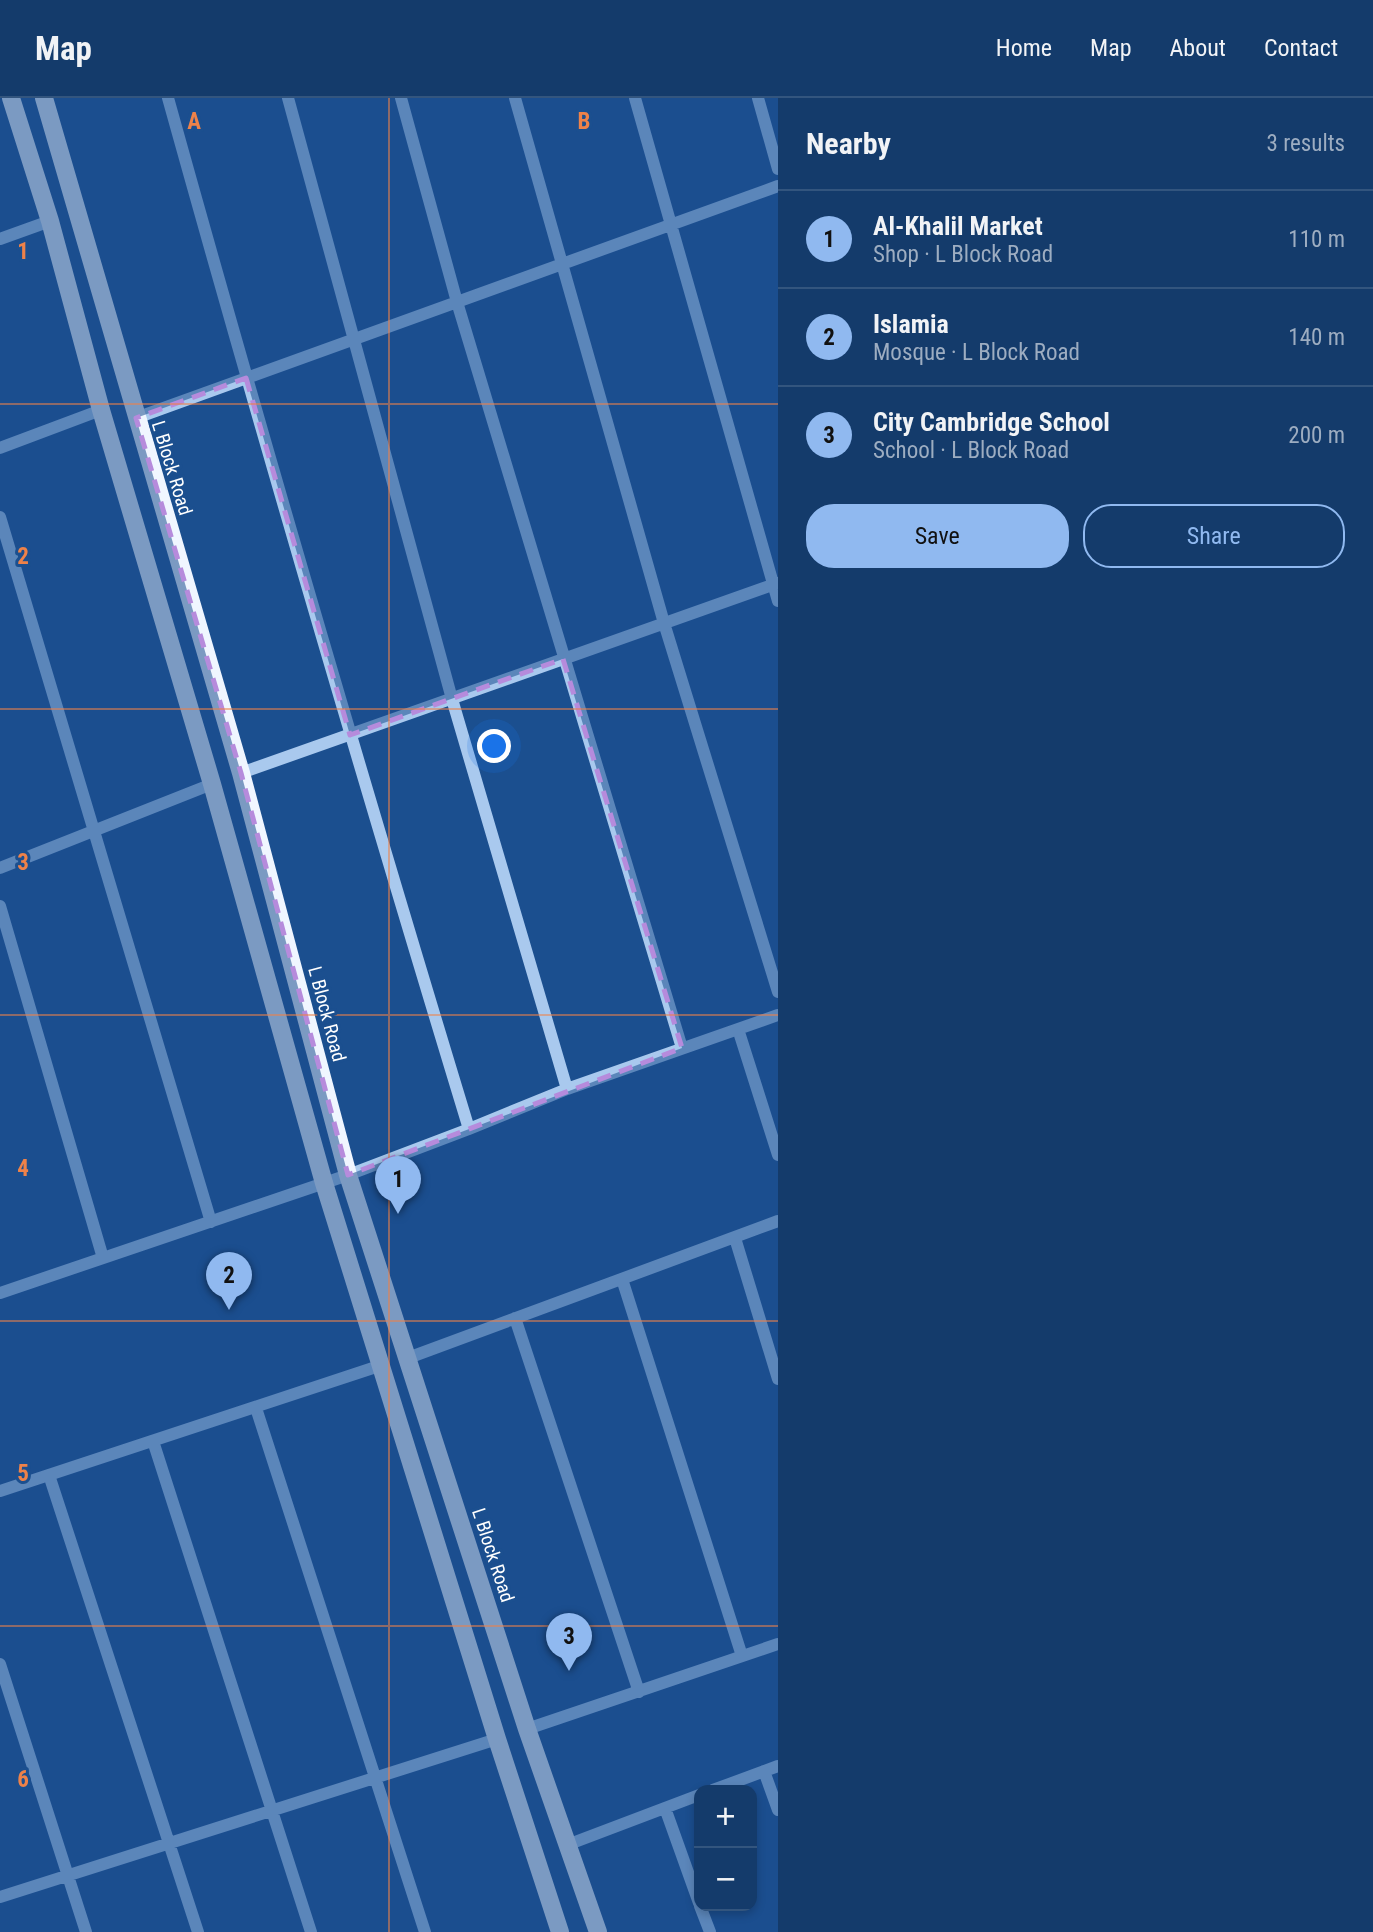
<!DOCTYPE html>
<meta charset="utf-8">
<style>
body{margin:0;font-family:"Roboto Condensed",sans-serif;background:#1d4271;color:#f1f3f6}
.controls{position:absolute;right:21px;bottom:21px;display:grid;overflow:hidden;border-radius:14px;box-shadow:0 4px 10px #0003}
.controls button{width:63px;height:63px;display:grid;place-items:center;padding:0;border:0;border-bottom:2px solid #33557e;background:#143b6b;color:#f1f3f6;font:35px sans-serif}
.you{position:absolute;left:495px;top:649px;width:24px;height:24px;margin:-18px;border:5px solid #fff;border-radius:50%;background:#1a73e8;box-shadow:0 0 0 10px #1a73e833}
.badge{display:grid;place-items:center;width:46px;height:46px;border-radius:50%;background:#90b9f0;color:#111;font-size:23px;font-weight:700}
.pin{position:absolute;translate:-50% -58px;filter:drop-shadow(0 2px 4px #0008)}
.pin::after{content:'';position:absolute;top:37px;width:24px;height:21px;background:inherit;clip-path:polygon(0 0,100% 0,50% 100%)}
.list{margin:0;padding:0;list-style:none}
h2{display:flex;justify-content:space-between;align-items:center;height:91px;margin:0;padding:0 28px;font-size:30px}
h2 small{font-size:23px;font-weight:400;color:#9dadc1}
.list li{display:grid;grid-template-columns:46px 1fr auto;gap:21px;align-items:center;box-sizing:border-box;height:98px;padding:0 28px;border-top:2px solid #33557e}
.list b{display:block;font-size:26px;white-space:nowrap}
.list p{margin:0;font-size:23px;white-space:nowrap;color:#9dadc1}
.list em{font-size:23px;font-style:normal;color:#9dadc1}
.actions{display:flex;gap:14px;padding:21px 28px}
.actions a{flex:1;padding:16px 0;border:2px solid #90b9f0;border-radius:28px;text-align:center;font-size:24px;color:#90b9f0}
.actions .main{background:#90b9f0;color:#111}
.map{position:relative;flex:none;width:778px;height:1834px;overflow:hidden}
header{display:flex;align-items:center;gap:42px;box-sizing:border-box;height:98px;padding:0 35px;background:#143b6b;border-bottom:2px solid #33557e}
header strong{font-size:33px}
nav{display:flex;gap:38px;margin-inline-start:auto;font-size:24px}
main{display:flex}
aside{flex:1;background:#143b6b}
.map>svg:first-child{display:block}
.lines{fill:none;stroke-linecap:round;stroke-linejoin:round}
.minor{stroke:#a9c9ee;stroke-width:12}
.major{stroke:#f0f6ff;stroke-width:18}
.marked{fill:none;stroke:#b68bdc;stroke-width:5;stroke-dasharray:14 9;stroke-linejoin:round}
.grid{fill:none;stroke:#ee8249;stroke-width:2;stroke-opacity:0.55}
.labels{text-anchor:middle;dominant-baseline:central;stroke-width:6;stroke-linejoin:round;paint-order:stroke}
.street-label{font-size:19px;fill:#fff;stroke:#1b4f8f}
.grid-label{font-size:23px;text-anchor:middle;font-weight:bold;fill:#ee8249;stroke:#1b4f8f;stroke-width:6;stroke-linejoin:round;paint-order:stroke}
</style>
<header>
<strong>Map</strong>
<nav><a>Home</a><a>Map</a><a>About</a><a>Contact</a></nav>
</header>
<main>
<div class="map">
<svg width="778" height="1834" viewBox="0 0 778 1834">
<rect width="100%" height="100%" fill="#1b4f8f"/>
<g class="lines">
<path class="minor" d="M168,0C264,345 365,689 469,1031
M288,0L452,601L567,991
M401,0L457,204L682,950
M515,0L664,525L778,894
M635,0L778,503
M758,0L778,71
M0,141L50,123
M136,320L778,88
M0,350L101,312
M0,419L211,1124
M241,675L778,485
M0,770L212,686
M0,808L103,1160
M738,931L778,1057
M735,1140L778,1281
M622,1181L742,1558
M0,1195L348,1077L469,1031L567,991L778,917
M515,1220L639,1594
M408,1260L778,1123
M256,1310L425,1834
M153,1343L311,1834
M49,1377L198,1834
M0,1393L379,1268
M0,1566L86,1834
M527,1631L778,1546
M764,1673L778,1712
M713,1692L778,1668
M665,1710L699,1805
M567,1747L699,1697
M0,1799L497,1641
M700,1808L710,1834"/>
<path class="major" d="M11,0L50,123L101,312L212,686L324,1085L497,1641L560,1834
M44,0L241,675L348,1077L527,1631L598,1834"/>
</g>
<path d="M0 0H778V1834H0ZM246,280L350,637L563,561L682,950L348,1077L241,675L136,320Z" fill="#1b4f8f" fill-opacity=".55" fill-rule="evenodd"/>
<path class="marked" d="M246,280L350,637L563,561L682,950L348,1077L241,675L136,320Z"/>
<path class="grid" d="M389,0V1834M0,306H778M0,611H778M0,917H778M0,1223H778M0,1528H778"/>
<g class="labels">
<g class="street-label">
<text transform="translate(172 370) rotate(73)">L Block Road</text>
<text transform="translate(327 916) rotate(75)">L Block Road</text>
<text transform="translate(493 1457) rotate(72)">L Block Road</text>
</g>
</g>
<g class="grid-label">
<text x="194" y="31">A</text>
<text x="584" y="31">B</text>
<text x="23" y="161">1</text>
<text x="23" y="466">2</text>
<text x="23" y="772">3</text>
<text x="23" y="1078">4</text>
<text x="23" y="1383">5</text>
<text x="23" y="1689">6</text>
</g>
</svg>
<div class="controls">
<button>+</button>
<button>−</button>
</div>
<div class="you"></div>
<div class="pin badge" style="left:398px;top:1116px">1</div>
<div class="pin badge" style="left:229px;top:1212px">2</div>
<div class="pin badge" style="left:569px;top:1573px">3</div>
</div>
<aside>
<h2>Nearby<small>3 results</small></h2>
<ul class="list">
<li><span class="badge">1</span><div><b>Al-Khalil Market</b><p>Shop · L Block Road</p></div><em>110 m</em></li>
<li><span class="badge">2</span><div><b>Islamia</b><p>Mosque · L Block Road</p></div><em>140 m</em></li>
<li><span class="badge">3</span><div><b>City Cambridge School</b><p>School · L Block Road</p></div><em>200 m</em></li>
</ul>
<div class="actions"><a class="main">Save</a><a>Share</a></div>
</aside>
</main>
